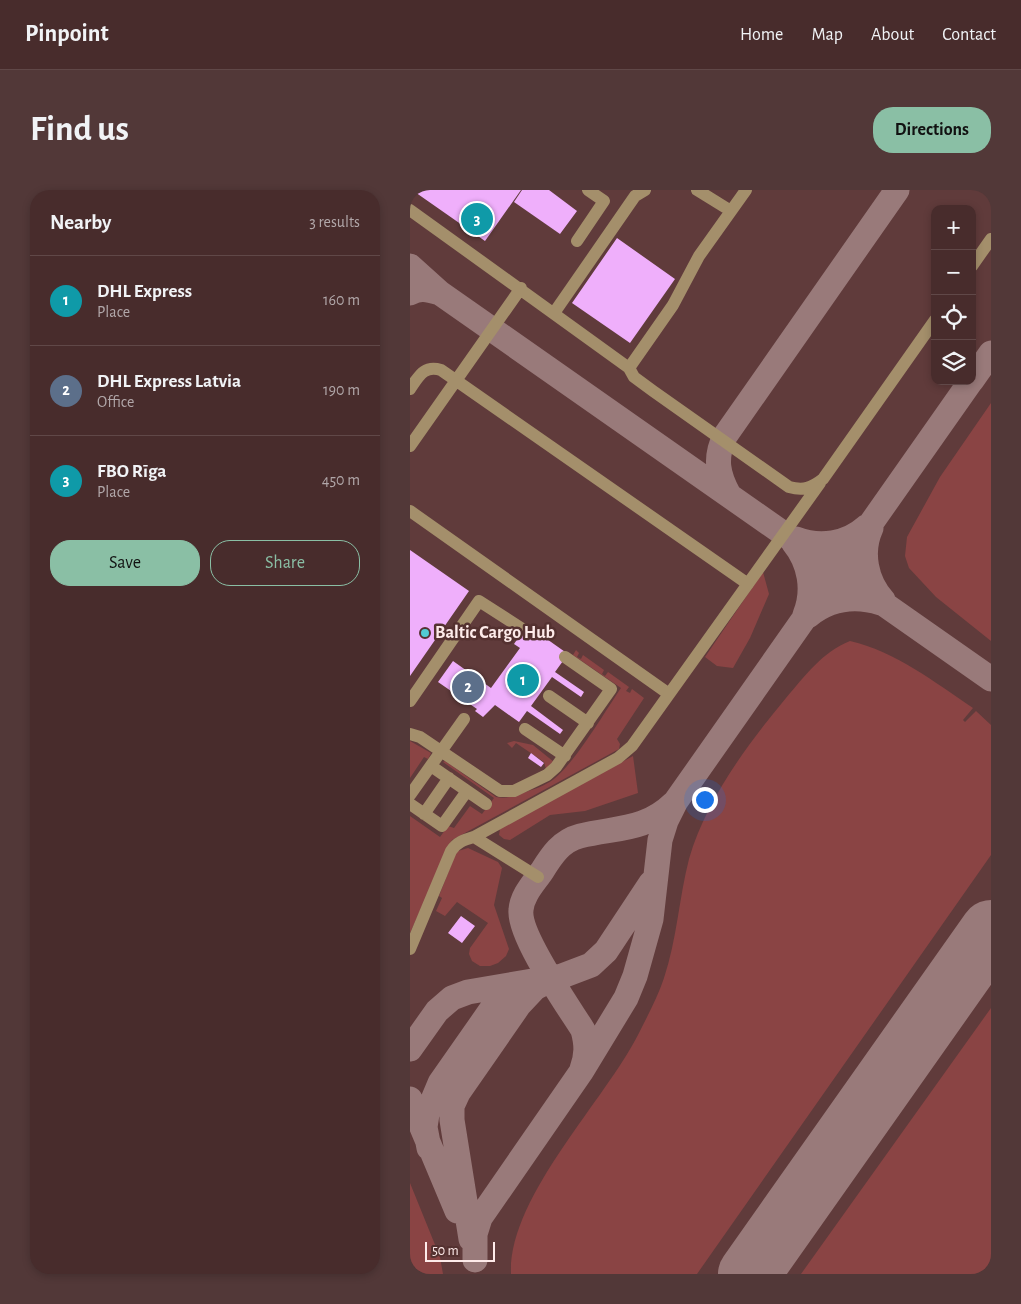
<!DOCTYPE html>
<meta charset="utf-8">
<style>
body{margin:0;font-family:"Alegreya Sans",sans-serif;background:#523838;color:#f1f3f6}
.controls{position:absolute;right:15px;top:15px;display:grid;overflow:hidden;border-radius:10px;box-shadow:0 2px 8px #0003}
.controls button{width:45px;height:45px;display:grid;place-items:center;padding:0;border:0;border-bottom:1px solid #604848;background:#482c2c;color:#f1f3f6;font:25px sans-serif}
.scale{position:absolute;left:15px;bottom:12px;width:70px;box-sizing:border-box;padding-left:5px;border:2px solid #feebea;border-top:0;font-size:14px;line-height:18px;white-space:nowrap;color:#feebea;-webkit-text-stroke:4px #543130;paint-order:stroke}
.you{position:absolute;left:294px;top:609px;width:18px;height:18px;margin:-12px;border:4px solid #fff;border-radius:50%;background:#1a73e8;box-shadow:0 0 0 8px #1a73e833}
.badge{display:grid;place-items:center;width:32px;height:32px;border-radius:50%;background:#8abfa5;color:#fff;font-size:16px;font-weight:700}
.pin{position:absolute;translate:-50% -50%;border:2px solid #fff;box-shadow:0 1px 5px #0006}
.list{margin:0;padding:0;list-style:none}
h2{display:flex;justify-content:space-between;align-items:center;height:65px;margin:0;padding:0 20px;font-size:21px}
h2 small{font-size:16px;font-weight:400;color:#b1a7a9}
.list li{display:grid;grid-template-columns:32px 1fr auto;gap:15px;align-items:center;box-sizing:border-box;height:90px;padding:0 20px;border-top:1px solid #604848}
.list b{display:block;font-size:19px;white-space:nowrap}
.list p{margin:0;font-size:16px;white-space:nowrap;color:#b1a7a9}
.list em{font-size:16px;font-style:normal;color:#b1a7a9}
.actions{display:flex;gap:10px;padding:15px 20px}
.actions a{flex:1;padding:11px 0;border:1px solid #8abfa5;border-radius:20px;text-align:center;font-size:18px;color:#8abfa5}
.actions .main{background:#8abfa5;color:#111}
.icon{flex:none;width:28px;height:28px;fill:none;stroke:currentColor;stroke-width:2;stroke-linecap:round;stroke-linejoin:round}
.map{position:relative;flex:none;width:581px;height:1084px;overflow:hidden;border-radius:20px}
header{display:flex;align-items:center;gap:30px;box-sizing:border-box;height:70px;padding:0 25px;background:#482c2c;border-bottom:1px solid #604848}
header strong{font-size:24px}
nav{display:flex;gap:28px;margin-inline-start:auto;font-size:18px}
.intro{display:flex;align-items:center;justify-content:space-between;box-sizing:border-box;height:120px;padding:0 30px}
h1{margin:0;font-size:35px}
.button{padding:12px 22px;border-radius:20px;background:#8abfa5;color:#111;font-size:18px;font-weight:700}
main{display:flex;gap:30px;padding:0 30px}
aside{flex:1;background:#482c2c;border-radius:20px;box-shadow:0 2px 8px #0003}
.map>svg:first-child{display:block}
.green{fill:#8a4444}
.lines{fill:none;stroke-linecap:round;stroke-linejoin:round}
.taxiway{stroke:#997a7a;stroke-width:25}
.runway{stroke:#997a7a;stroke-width:62}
.building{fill:#efaffb}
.minor{stroke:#a48f6b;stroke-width:12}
.poi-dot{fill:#51ccd4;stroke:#543130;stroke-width:2}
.labels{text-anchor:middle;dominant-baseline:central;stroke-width:5;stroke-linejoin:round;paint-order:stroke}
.poi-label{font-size:18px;font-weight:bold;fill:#feebea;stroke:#543130;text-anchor:start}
</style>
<header>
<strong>Pinpoint</strong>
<nav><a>Home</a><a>Map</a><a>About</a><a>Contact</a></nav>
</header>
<div class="intro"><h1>Find us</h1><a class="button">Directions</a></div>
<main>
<aside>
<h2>Nearby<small>3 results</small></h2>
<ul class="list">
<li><span class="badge" style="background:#0f9aa8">1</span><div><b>DHL Express</b><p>Place</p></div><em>160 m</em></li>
<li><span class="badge" style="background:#5c6f8a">2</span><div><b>DHL Express Latvia</b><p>Office</p></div><em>190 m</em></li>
<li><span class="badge" style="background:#0f9aa8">3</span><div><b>FBO Rīga</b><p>Place</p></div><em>450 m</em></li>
</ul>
<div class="actions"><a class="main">Save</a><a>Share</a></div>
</aside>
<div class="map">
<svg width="581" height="1084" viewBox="0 0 581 1084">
<rect width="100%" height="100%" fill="#603b3b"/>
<path class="green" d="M581,213V451L526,407L499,378L495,366L497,347L530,287Z
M353,382L359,404L340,448L323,478L307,476L295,467Z
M440,451C487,462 524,492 563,518L553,530L555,532L566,521L581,535V665L287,1084H101C98,1007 195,911 229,843C238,825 248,806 254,788C267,749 269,708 279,669C296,610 337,555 376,508C395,486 412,462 440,451Z
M166,460L169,463L167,467L171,469L173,465L194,480L192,484L195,486L198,482L219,497L216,501L220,503L222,499L234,508L207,549L210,554L209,559L42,650L0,743V626L30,647L38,636L44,638L60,616L72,624L84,608L33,572L35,571L86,607C96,609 103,606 113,603C124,599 135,596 144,589C166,571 194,523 211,498L163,465Z
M0,551L21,563L18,569L14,567L0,588Z
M104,551L123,555L144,572L136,579L134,572L106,553L102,558L97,553Z
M223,566L228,603L175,621L140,625L100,650L94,649L89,645L90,639L94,636Z
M58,658L88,672L92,678L84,715L99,759L96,766L88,773L80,776H70L62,771L59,764L60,758L78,733L47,712L35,726L26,721L32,708L29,706L45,665L48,661Z
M581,818V1084H391Z
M0,993L30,1067L33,1084H0Z"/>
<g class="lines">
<path class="taxiway" d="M0,76L30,103
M0,103C10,97 19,100 30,103L581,489
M562,190L581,163
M319,305C308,285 304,268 315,246L487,0
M461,338C450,362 456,391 473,410
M386,349C410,358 437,354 456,337
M383,352C400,373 405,400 395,425
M398,426C420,408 445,405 471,413
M0,859L27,821L42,808L58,802L152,786L181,775L196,761L241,693
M172,879C177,865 177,855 173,840C158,816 108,745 111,720C112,705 124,693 132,681C142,665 151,651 170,646C207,637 235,641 264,613
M0,909L47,1021
M19,958L15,937L17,924L30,893L81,820L114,797
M61,1049L42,930V916L48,903L109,815L125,798L146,787
M65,1070V1044L70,1028L171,882L216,808L225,786L241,729L250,650L256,631L266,611L561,191"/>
<path class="runway" d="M339,1084L581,741"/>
</g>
<path class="building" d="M2,0H111L75,51Z
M112,0H139L167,21L150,44L104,12Z
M207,48L265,89L220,153L162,113Z
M0,360L59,401L0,486Z
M117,435L158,464L145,482L174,502L171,507L142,487L121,516L153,540L150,544L117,521L109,532L85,515L73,527L65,521L67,519L28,492L43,471L81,498L110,458L104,454Z
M121,563L134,573L131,577L118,568Z
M51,726L65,736L52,753L38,743Z"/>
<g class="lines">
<path class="minor" d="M287,0L321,21
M0,20L219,178L224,187L243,201L379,297C394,301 401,298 413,289L525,130
M167,51L194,11L178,0
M562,76L581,49
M144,123L225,6L235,0
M219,178L263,115L289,66L336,0
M0,199C9,186 14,175 31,180L338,394
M0,256L111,98
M0,321L259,504
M139,506L178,533
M0,511L69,411L114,440
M115,539L155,566
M0,544L10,547L90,601H104L137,585L146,577L201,499L155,467
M21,576L76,614
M0,605L54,529
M0,614L32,636L57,601
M14,624L39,588
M64,647L208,568L222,556L410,293
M0,759L41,661C47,652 54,650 64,647L128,687"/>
</g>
<circle class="poi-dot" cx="15" cy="443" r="5"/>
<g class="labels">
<g class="poi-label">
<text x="25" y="443">Baltic Cargo Hub</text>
</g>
</g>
</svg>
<div class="controls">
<button>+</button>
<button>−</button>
<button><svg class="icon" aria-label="locate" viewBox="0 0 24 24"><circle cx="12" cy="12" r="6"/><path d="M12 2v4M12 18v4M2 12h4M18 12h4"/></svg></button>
<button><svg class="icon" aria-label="layers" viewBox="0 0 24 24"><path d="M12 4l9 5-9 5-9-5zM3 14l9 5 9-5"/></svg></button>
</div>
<div class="scale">50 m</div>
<div class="you"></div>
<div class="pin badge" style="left:113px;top:490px;background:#0f9aa8">1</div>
<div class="pin badge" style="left:58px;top:497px;background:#5c6f8a">2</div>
<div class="pin badge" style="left:67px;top:29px;background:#0f9aa8">3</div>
</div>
</main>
